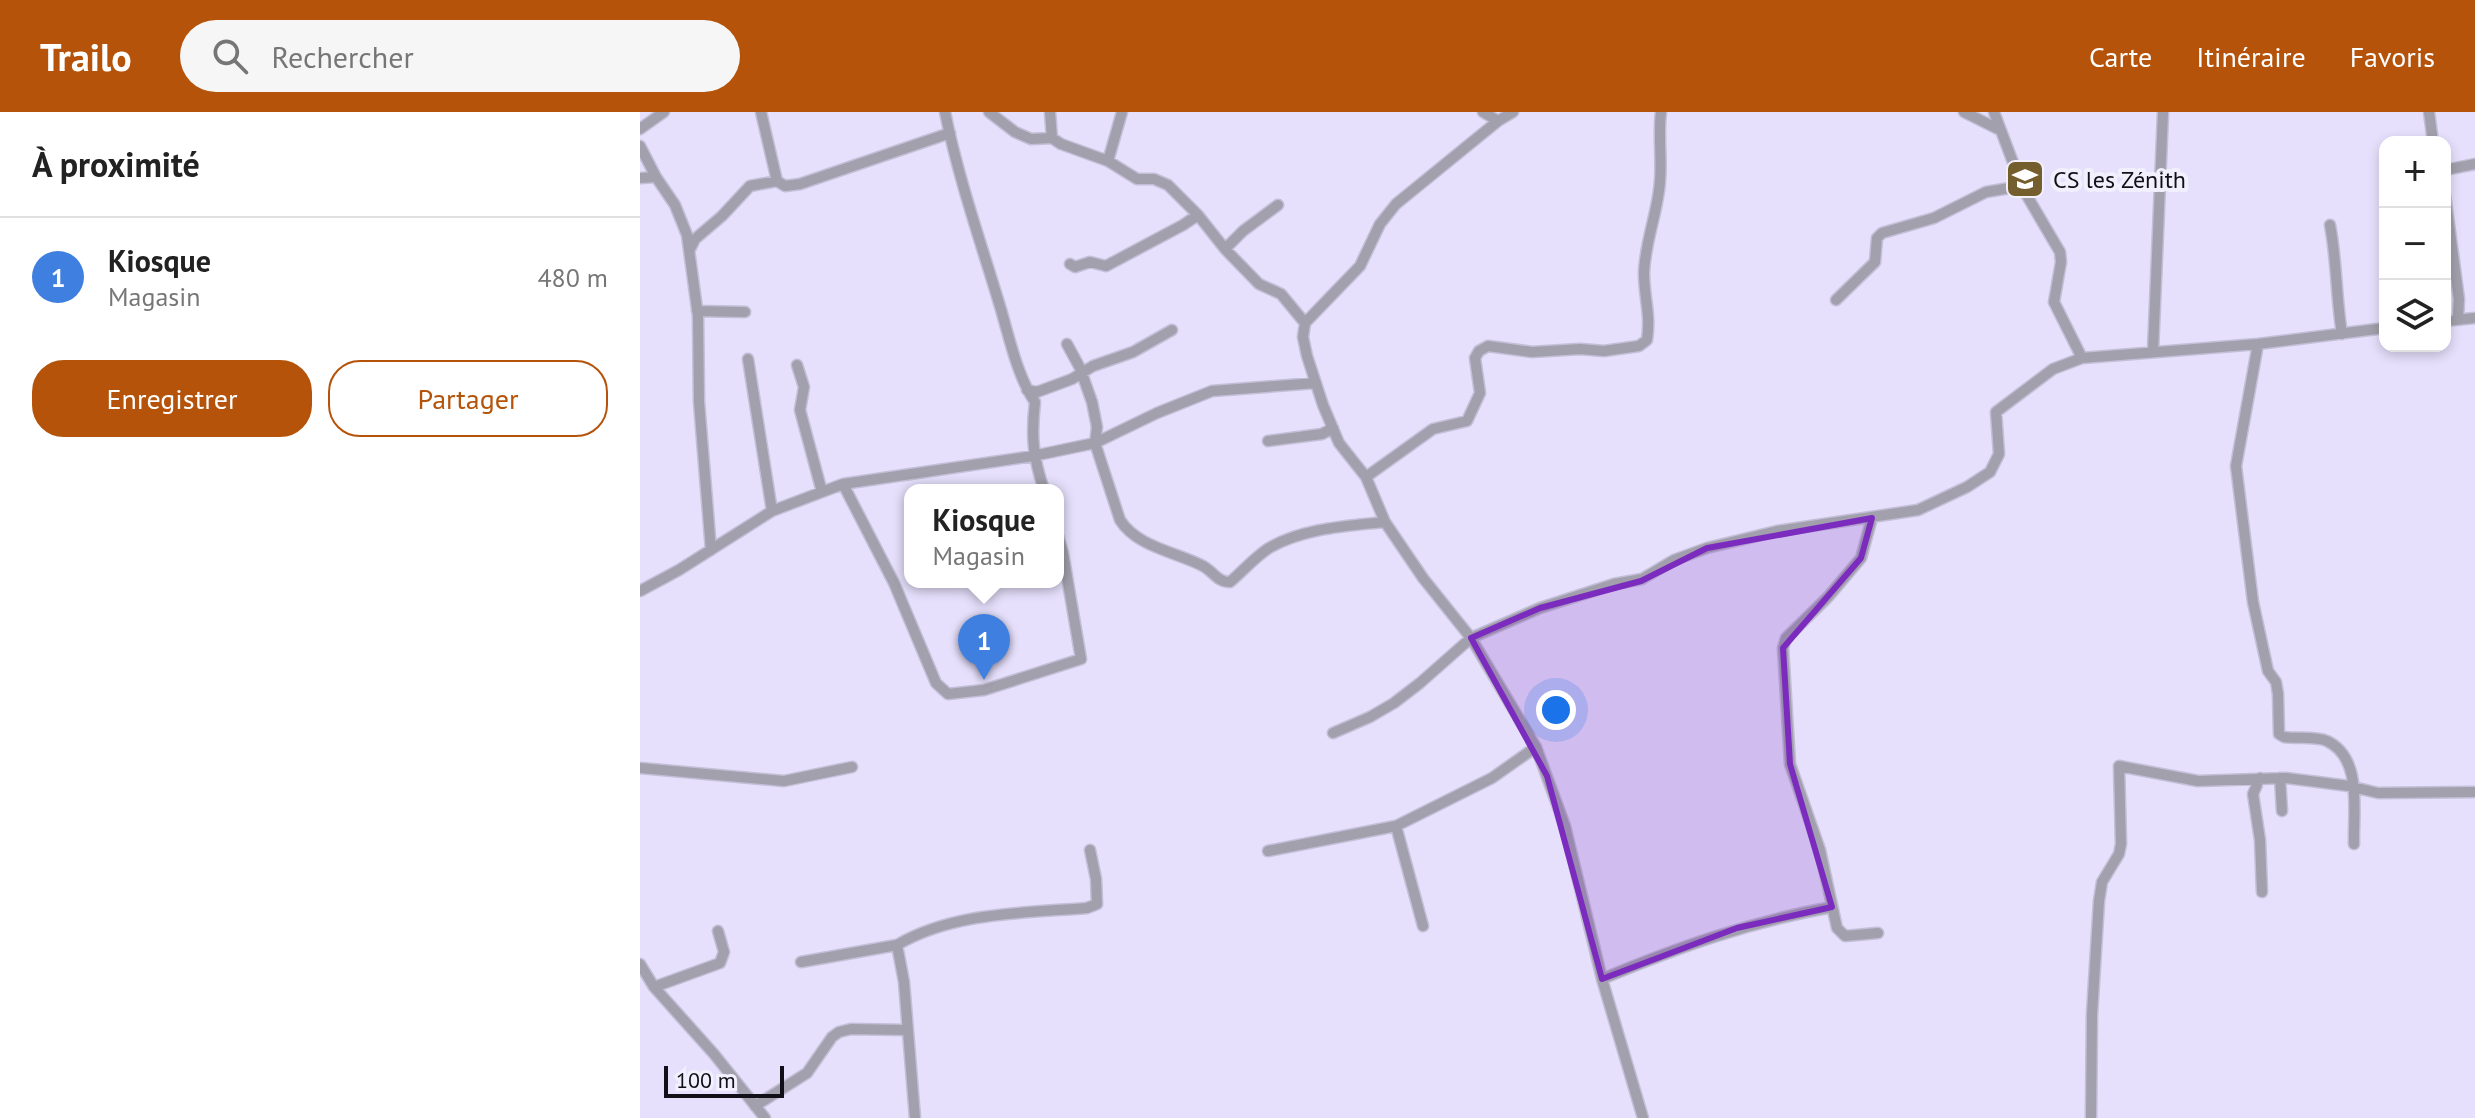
<!DOCTYPE html>
<html lang="fr">
<meta charset="utf-8">
<style>
body{margin:0;font-family:"PT Sans",sans-serif;background:#f6f6f6;color:#222}
.controls{position:absolute;right:24px;top:24px;display:grid;overflow:hidden;border-radius:16px;box-shadow:0 4px 12px #0003}
.controls button{width:72px;height:72px;display:grid;place-items:center;padding:0;border:0;border-bottom:2px solid #e0e0e0;background:#fff;color:#222;font:40px sans-serif}
.scale{position:absolute;left:24px;bottom:20px;width:120px;box-sizing:border-box;padding-left:8px;border:4px solid #110f18;border-top:0;font-size:22px;line-height:28px;white-space:nowrap;color:#110f18;-webkit-text-stroke:6px #f2f0fc;paint-order:stroke}
.you{position:absolute;left:916px;top:598px;width:28px;height:28px;margin:-20px;border:6px solid #fff;border-radius:50%;background:#1a73e8;box-shadow:0 0 0 12px #1a73e833}
.badge{display:grid;place-items:center;width:52px;height:52px;border-radius:50%;background:#b45309;color:#fff;font-size:26px;font-weight:700}
.pin{position:absolute;translate:-50% -66px;filter:drop-shadow(0 2px 4px #0008)}
.pin::after{content:'';position:absolute;top:42px;width:28px;height:24px;background:inherit;clip-path:polygon(0 0,100% 0,50% 100%)}
.popup{position:absolute;left:264px;top:372px;width:160px;height:104px;box-sizing:border-box;display:grid;place-content:center;border-radius:16px;background:#fff;filter:drop-shadow(0 2px 6px #0005);font-size:26px;white-space:nowrap;color:#767676}
.popup b{font-size:30px;color:#222}
.popup::after{content:'';position:absolute;left:50%;top:100%;margin-left:-16px;border:16px solid transparent;border-top-color:#fff}
.list{margin:0;padding:0;list-style:none}
h2{display:flex;justify-content:space-between;align-items:center;height:104px;margin:0;padding:0 32px;font-size:34px}
h2 small{font-size:26px;font-weight:400;color:#767676}
.list li{display:grid;grid-template-columns:52px 1fr auto;gap:24px;align-items:center;box-sizing:border-box;height:120px;padding:0 32px;border-top:2px solid #e0e0e0}
.list b{display:block;font-size:30px;white-space:nowrap}
.list p{margin:0;font-size:26px;white-space:nowrap;color:#767676}
.list em{font-size:26px;font-style:normal;color:#767676}
.actions{display:flex;gap:16px;padding:24px 32px}
.actions a{flex:1;padding:18px 0;border:2px solid #b45309;border-radius:32px;text-align:center;font-size:28px;color:#b45309}
.actions .main{background:#b45309;color:#fff}
.icon{flex:none;width:44px;height:44px;fill:none;stroke:currentColor;stroke-width:2;stroke-linecap:round;stroke-linejoin:round}
.map{position:relative;flex:none;width:1835px;height:1006px;overflow:hidden}
header{display:flex;align-items:center;gap:48px;box-sizing:border-box;height:112px;padding:0 40px;background:#b45309;color:#fff}
header strong{font-size:38px}
nav{display:flex;gap:44px;margin-inline-start:auto;font-size:28px}
.search{width:560px;height:72px;background:#f6f6f6;display:flex;align-items:center;gap:20px;box-sizing:border-box;padding:0 28px;border-radius:44px;color:#767676;font-size:30px}
main{display:flex}
aside{flex:1;background:#fff}
.map>svg:first-child{display:block}
.lines{fill:none;stroke-linecap:round;stroke-linejoin:round}
.street-casing{stroke:#c4bfd8;stroke-width:13}
.street{stroke:#a2a0ac;stroke-width:10}
.marked{fill:#7b2cbf;fill-opacity:0.2;stroke:#7b2cbf;stroke-width:6;stroke-linejoin:round}
.labels{text-anchor:middle;dominant-baseline:central;stroke-width:8;stroke-linejoin:round;paint-order:stroke}
.poi-label{font-size:24px;fill:#110f18;stroke:#f2f0fc;text-anchor:start}
</style>
<header>
<strong>Trailo</strong>
<div class="search"><svg class="icon" aria-label="search" viewBox="0 0 24 24"><circle cx="10" cy="10" r="6"/><path d="M15 15l6 6"/></svg>Rechercher</div>
<nav><a>Carte</a><a>Itinéraire</a><a>Favoris</a></nav>
</header>
<main>
<aside>
<h2>À proximité<small></small></h2>
<ul class="list">
<li><span class="badge" style="background:#3f7fe0">1</span><div><b>Kiosque</b><p>Magasin</p></div><em>480 m</em></li>
</ul>
<div class="actions"><a class="main">Enregistrer</a><a>Partager</a></div>
</aside>
<div class="map">
<svg width="1835" height="1006" viewBox="0 0 1835 1006">
<rect width="100%" height="100%" fill="#e6e0fc"/>
<g class="lines">
<defs>
<path id="street" d="M121,0L137,69
M305,0C318,65 340,128 359,191C369,223 376,262 395,290C391,324 393,345 404,378
M349,0L375,20L391,27L412,26L421,32L468,49L497,67H514L528,73L558,103L585,137L619,172L641,182L665,211L663,225L667,244L683,293L699,331L726,365L745,410L783,466L831,526L896,635L925,714L962,867L1003,1006
M410,0L412,26
M843,0L858,9L873,0
M1324,0L1360,18
M1354,0L1383,77L1420,140L1421,150L1414,190L1442,246
M1789,0L1793,30
M0,17L24,0
M0,34L16,65L35,93L47,123L58,204L59,290L71,438
M468,49L482,0
M1805,58L1835,52
M0,66L16,65
M1805,83L1819,187L1818,207
M1690,113C1697,149 1696,186 1702,222
M50,137L55,127L82,104L110,74L137,69L145,74L160,72L310,21
M585,137L603,119L638,93
M430,152L435,155L450,150L466,154L543,113L558,103
M1196,188L1235,150L1237,126L1242,121L1294,106L1346,80L1382,74
M57,199L105,200
M1805,209L1835,206
M665,211L720,154L740,112L756,92L858,9
M427,232L440,256L452,290L457,315L455,331L480,408C497,435 536,440 563,454C574,460 577,470 590,470C603,459 615,445 629,436C663,416 707,414 745,410
M1618,232L1596,354L1613,490L1628,559L1636,570L1638,582L1639,622L1644,625C1657,627 1675,624 1687,629C1723,646 1713,699 1714,732
M1513,239L1523,1
M108,247L132,399
M157,253L164,275L160,298L182,380
M387,278L397,280L432,267L453,254L493,240L532,218
M628,329L682,322L693,316
M726,365L793,317L827,309L840,281L835,246L839,239L848,234L892,240L940,237L964,239L999,234L1007,228C1011,202 1004,186 1004,161C1005,129 1018,100 1020,69C1022,46 1018,23 1021,0
M203,372L254,471L296,571L308,582L344,578L441,547L423,441L418,424
M1232,406L1221,446L1188,485L1146,526L1143,536L1150,652L1180,738L1197,816L1205,824L1238,821
M0,479L39,458L132,399L203,372L393,344L455,331L517,301L572,279L676,271
M693,621L730,605L754,591L780,571L831,526L900,496L974,472L1002,467L1034,448L1067,436L1137,419L1278,398L1327,375L1350,360L1359,342L1356,300L1413,257L1442,246L1618,232L1745,216
M0,656L144,669L212,655
M1620,666L1613,682L1620,728L1622,780
M1640,666L1642,699
M756,714L783,814
M628,739L756,714L852,666L896,635
M257,833L264,870L275,1006
M161,850L257,833C313,800 384,801 447,796L457,792L456,767L450,738
M0,852L14,875L74,942L125,1006
M962,867C1039,835 1109,810 1192,795
M14,875L80,851L84,840L78,819
M115,994L167,961L192,925L199,920L211,917L266,918
M1451,1006L1452,902L1459,789L1462,770L1479,742L1481,732L1479,654L1558,669L1646,666L1709,674L1738,681L1835,680"/>
</defs>
<use href="#street" class="street-casing"/>
<use href="#street" class="street"/>
</g>
<path class="marked" d="M1232,406L1221,446L1143,536L1150,652L1192,795L1097,816L962,867L907,664L831,526L900,496L1001,469L1067,436Z"/>
<defs>
<symbol id="school-square" viewBox="-11 -11 22 22"><rect x="-9" y="-9" width="18" height="18" rx="4" fill="#745e2e" stroke="#f2f0fc"/><path d="M0-5L7-2L0 1L-7-2ZM-4 1L0 2.5L4 1V4Q0 6-4 4Z" fill="#fff"/></symbol>
</defs>
<g fill-rule="evenodd">
<use href="#school-square" x="1363" y="45" width="44" height="44"/>
</g>
<g class="labels">
<g class="poi-label">
<text x="1413" y="67">CS les Zénith</text>
</g>
</g>
</svg>
<div class="controls">
<button>+</button>
<button>−</button>
<button><svg class="icon" aria-label="layers" viewBox="0 0 24 24"><path d="M12 4l9 5-9 5-9-5zM3 14l9 5 9-5"/></svg></button>
</div>
<div class="scale">100 m</div>
<div class="you"></div>
<div class="pin badge" style="left:344px;top:568px;background:#3f7fe0">1</div>
<div class="popup"><b>Kiosque</b>Magasin</div>
</div>
</main>
